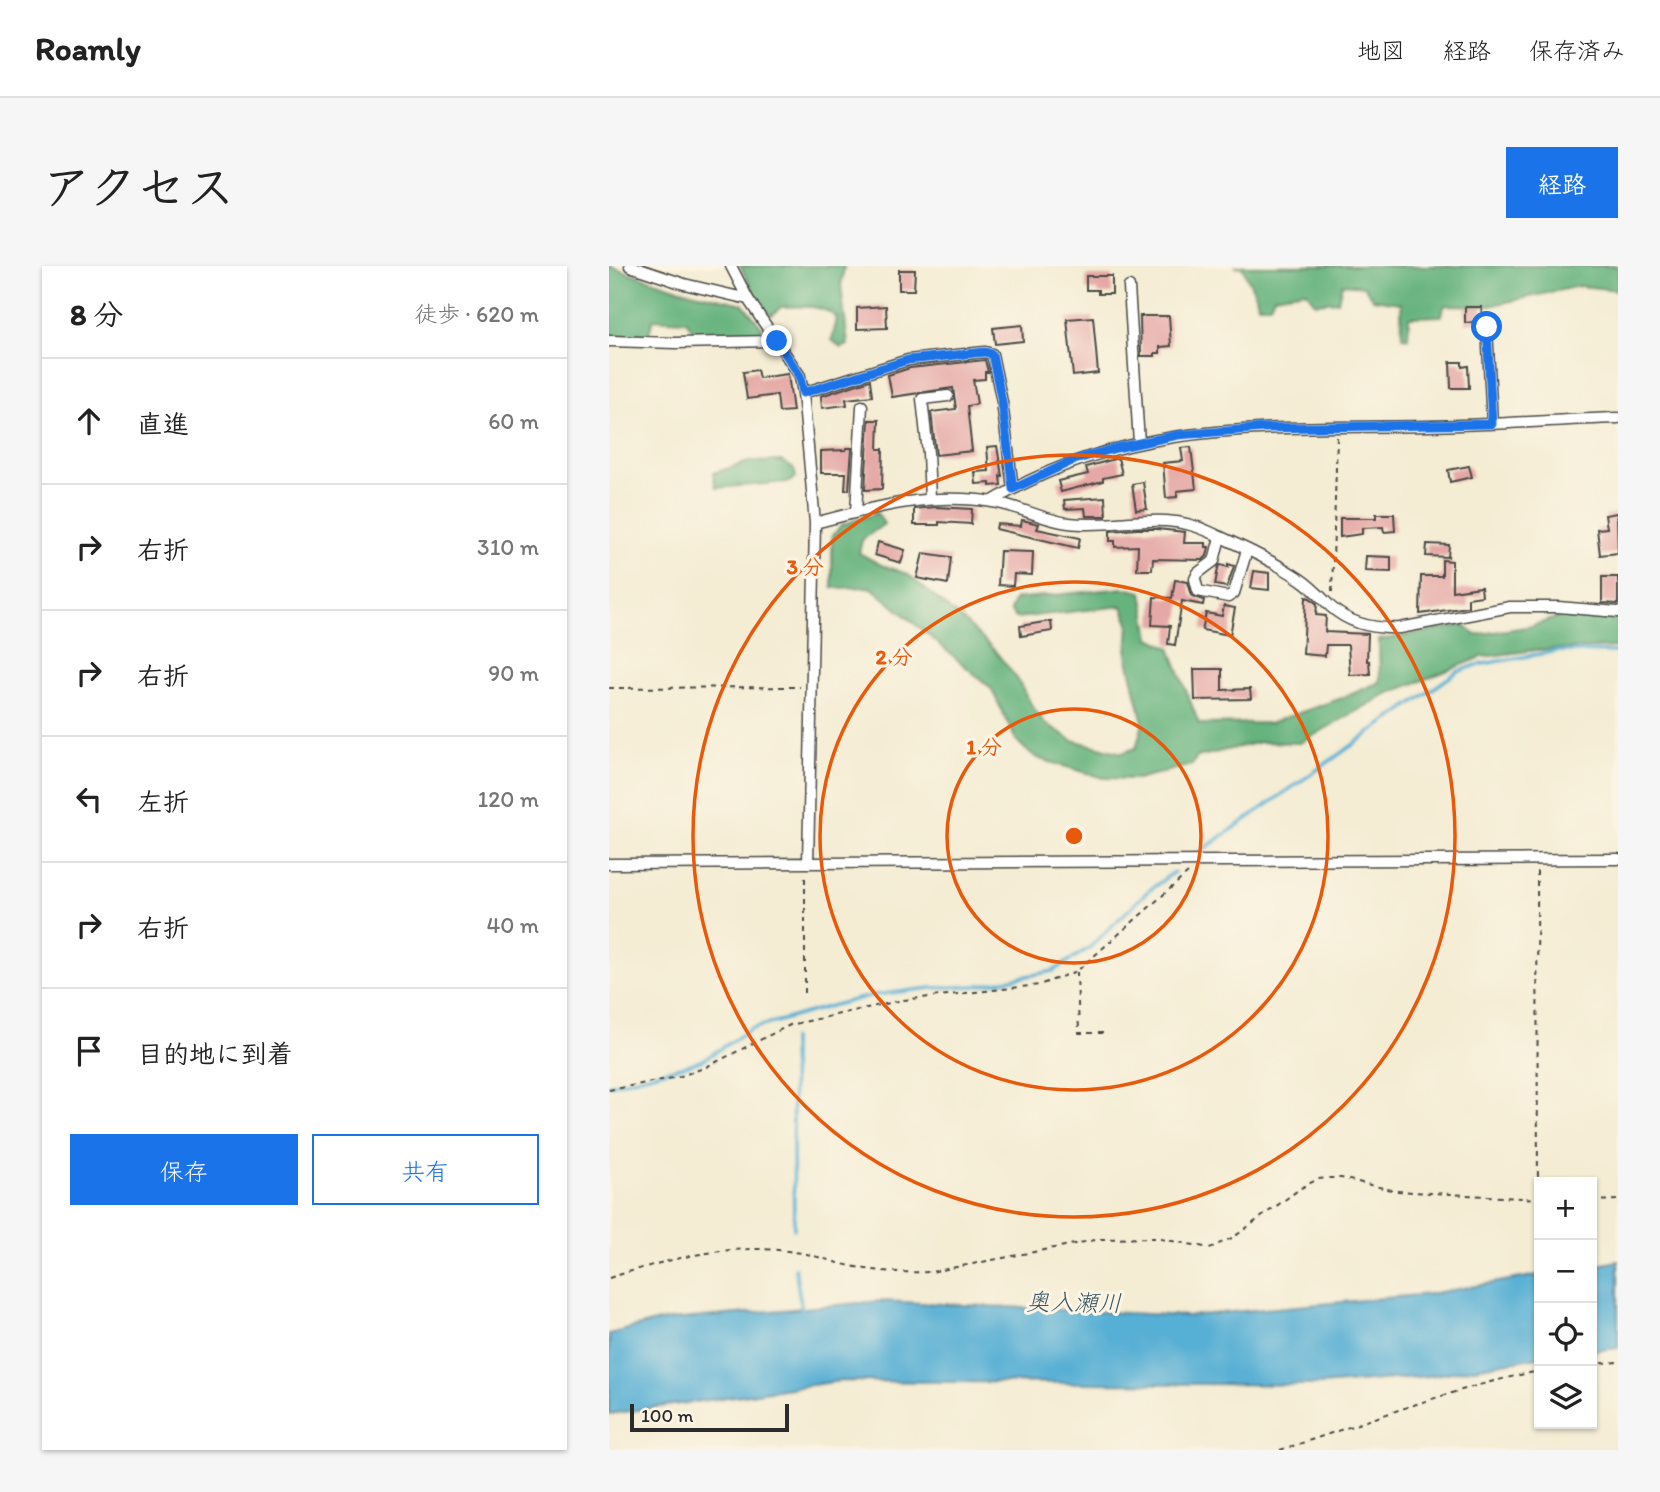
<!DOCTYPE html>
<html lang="ja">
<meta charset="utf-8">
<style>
body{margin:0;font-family:Itim,"Klee One",sans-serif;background:#f6f6f6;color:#222}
.controls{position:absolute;right:21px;bottom:21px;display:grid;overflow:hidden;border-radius:0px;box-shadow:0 2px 5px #0004}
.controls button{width:63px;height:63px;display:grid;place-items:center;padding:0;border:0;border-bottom:2px solid #e0e0e0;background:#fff;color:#222;font:35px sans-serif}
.scale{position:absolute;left:21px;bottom:18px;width:159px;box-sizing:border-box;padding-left:7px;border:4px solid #2b2b2b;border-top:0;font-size:19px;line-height:24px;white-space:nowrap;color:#2b2b2b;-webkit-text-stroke:5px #fcf5e5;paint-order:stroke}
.stop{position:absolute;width:21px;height:21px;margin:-16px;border:5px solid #1a73e8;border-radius:50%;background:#fff}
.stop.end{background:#1a73e8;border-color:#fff;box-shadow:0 2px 7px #0008}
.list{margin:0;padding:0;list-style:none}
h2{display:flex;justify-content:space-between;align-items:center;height:91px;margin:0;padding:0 28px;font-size:30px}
h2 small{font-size:23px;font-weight:400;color:#767676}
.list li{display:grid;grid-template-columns:46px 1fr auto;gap:21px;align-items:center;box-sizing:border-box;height:126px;padding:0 28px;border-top:2px solid #e0e0e0}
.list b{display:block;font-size:26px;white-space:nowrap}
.list em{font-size:23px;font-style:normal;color:#767676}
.actions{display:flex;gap:14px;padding:21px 28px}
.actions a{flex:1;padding:16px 0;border:2px solid #1a73e8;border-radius:0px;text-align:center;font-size:24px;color:#1a73e8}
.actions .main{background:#1a73e8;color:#fff}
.icon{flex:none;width:38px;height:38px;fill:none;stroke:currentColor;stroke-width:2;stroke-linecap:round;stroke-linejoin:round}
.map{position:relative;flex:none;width:1009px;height:1184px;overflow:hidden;border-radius:0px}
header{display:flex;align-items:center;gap:42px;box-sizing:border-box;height:98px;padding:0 35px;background:#fff;border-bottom:2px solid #e0e0e0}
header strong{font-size:33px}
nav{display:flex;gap:38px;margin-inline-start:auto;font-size:24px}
.intro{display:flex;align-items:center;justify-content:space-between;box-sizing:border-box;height:168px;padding:0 42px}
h1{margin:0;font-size:49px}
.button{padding:18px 32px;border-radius:0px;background:#1a73e8;color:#fff;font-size:24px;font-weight:700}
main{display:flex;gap:42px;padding:0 42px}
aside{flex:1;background:#fff;border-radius:0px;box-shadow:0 2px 5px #0004}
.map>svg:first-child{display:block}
.forest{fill:#66b37e;stroke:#486f54;stroke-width:2}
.water{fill:#57afd4;stroke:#416d80;stroke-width:2}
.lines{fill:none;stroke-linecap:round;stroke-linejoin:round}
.stream{stroke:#57afd4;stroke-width:3.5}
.building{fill:#e5a8a6}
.minor-casing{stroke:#494844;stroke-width:13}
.path{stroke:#494844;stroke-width:2;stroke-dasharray:5 5;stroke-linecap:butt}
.minor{stroke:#fff;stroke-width:10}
.route{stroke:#1a73e8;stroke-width:9}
.ring{fill:none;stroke:#e8590c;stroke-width:3.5}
.labels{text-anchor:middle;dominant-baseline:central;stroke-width:6;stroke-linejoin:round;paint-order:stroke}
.water-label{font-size:24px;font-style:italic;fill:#3a5966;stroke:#fcf5e5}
.centre{fill:#e8590c;stroke:#fcf5e5;stroke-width:3.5}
.ring-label{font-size:21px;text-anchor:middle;font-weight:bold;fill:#e8590c;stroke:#fcf5e5;stroke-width:6;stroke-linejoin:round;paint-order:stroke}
</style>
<header>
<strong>Roamly</strong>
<nav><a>地図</a><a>経路</a><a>保存済み</a></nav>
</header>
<div class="intro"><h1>アクセス</h1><a class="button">経路</a></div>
<main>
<aside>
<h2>8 分<small>徒歩 · 620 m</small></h2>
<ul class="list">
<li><svg class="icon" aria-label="ahead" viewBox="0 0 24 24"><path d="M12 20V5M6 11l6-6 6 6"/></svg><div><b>直進</b></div><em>60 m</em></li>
<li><svg class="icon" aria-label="right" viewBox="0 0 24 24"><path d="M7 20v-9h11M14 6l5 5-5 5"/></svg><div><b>右折</b></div><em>310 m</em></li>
<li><svg class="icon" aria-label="right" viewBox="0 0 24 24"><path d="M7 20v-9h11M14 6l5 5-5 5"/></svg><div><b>右折</b></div><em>90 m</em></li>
<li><svg class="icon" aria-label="left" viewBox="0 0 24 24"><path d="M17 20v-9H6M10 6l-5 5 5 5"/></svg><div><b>左折</b></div><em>120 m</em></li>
<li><svg class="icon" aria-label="right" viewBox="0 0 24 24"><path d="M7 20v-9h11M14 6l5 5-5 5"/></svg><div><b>右折</b></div><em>40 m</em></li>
<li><svg class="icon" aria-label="arrive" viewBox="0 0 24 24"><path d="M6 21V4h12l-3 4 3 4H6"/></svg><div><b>目的地に到着</b></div></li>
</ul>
<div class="actions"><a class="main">保存</a><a>共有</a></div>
</aside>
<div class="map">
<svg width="1009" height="1184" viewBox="0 0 1009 1184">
<rect width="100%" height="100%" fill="#fcf5e5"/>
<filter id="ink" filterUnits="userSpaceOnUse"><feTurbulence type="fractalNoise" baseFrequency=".0143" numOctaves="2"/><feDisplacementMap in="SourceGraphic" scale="14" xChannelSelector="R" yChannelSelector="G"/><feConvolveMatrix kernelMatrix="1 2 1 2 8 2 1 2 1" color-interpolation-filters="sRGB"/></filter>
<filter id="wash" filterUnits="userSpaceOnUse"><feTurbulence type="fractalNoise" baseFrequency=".00686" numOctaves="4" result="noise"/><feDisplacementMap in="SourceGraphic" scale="28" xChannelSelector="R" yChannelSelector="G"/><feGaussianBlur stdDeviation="1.57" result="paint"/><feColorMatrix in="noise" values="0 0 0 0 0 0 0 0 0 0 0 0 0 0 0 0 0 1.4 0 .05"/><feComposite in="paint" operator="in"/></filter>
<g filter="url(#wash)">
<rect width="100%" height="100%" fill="#f4ecd3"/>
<path class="forest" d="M0,0L73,24L134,38L154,63L155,71H89L77,55L44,53L39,71L0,70Z
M131,0H235L232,20L239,79L232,82L223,74L228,52C213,38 192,40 172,41L163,49L153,42Z
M625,0H1009V24L970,20L880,40L836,39L832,50L800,51L799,72L793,71L792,37L764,33L755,20L733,18L729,35L706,37L697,25L665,30L661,39H649L647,29L633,1Z
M173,195L185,203L187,211L180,216L107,222L104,207L140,196Z
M268,247L275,258L253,274L250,287L272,299L298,308L358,358L386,385L409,414L423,440L435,456L463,474L513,487L527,482L534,457L518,389L520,357L513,340L407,352L401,344L406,333L515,322L533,326L541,372L561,382L590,458L661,457L736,431L771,416L770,374L855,359L866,369L923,360L952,350L1009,351V381L927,384L873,391L778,428L691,477L651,476L588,491L583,499L528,513L495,512L431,493L417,484L407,474L382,422L262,321L223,322V271L232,259Z"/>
<path class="water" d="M1009,995V1082L983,1085V1000Z
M930,1009V1091L820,1110L711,1119L231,1115L0,1148V1068L50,1055L272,1035L579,1050L820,1028Z"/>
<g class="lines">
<path class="stream" d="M592,585L848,406L868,399L948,385L1009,386
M183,773L185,963
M0,819L79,799L94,794L142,763L225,739L265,729L322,722L366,720L444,705L480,682L538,626L565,606
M186,1002L193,1045"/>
</g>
<g id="blocks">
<path class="building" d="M290,4H306L305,24H290Z
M477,10H503V28H489V24H477Z
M277,40L278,62L248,63V42Z
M856,41H873V55L856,57Z
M531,50H560L562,80L551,81V87H546V90H532Z
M484,51L489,107L464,110L458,53Z
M413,59L414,75L386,78L384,62Z
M376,94L379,106H376V113L364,114L368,138L358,140L363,185L327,189L322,146L347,143L344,122L283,131L279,109L301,102Z
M841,96H853V101L859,100L860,122H842Z
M148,104L150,112L179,108L184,145L170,146L168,129L138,133L134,106Z
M261,114L263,130L237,133L238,139L213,142L212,130Z
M260,154H270L269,183H274L273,223L256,224Z
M388,180L393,210H391L392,219L381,220V217L367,218L366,206L380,205L378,181Z
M582,181L587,223L568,225V231L557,232L554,197L574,195L572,182Z
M238,182H243L240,224H236L237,207H212V185L237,184Z
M509,192L513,208L494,212V215L452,226L449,215L479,208L477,201Z
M860,200L863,211L841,216L839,204Z
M534,216L538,243L527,244L523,218Z
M496,231L497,250H477L476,242L456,243L455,234Z
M327,241L363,243L362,258L330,256V259H305V243Z
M1008,247L1009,287L991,289L988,263L998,262L996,249Z
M767,248H785L786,265L775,266L774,261L753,262V268L731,271V252H767Z
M413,254L430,258L428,263L471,272L469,282L387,263L388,258L412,260Z
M528,263H548L576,266L575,277H597V281H600L598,290L594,294L544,293L543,304H528L529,280L506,281V275H501V265Z
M269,276L296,284L292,297L266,289Z
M818,278L840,279L839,291L817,290Z
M391,285L424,286L423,309L405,308L404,320L389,319Z
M314,287L342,291L339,318L308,312Z
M757,290L782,291V306L756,305Z
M833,294L843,295V325L872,321L873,330L859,332V341L811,348L812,310H833Z
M619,298L625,300L618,321L606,319L609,302L611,299L619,301Z
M645,305L660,307V324L642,322Z
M993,311H1009V338L993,337Z
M566,314L579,316L583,330L595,334L594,339L573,335L566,379L559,378L561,360L543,359L545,331L563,332Z
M697,331L701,332L708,338L707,349L717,350L716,366L759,368L758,395H760L761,408L741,409L739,379H717L716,390L694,388Z
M615,340L626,342L621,369L593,364L597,347L613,350Z
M442,355L443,365L412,370L411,360Z
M585,403H613V424L641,423L642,433L586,434Z"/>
</g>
</g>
<g filter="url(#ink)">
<use href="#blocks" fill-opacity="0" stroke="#494844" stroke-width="2"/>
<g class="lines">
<defs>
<path id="minor" d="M21,0L75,18L139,33
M122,0L139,33L191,110L194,127L206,257L199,597
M520,21L530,177
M878,61L883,158
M0,75L67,77L168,75
M194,127L299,94L376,86L383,88L393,136L404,223
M321,233L319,187L313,133L339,130
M382,236C519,151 665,163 819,160C882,159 945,154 1009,152
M247,246L253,140
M206,257C265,241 321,226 384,236C410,240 434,254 460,257C510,263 553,243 601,266C631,280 663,294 691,313C703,321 712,331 722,341C741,358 767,363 791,362L901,341H949L1009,346
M611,271L605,295L589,307L586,313L589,325L619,331L625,327L638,284
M0,598L1009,593"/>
</defs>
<use href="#minor" class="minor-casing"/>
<path class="path" d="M723,326L728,171
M0,422L191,421
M928,605L929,932
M468,706L470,767H495
M196,727V610
M0,824L69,811L95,802L181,759L294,734L430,719L468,705L579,607
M983,935L1009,934
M0,1012C60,993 121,976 185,986C205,988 222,996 242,1000C268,1006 295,1007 322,1006L491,973L547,972L601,982L625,971L692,922L709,913L720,912H732L787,925L930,933
M983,1098L1009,1096
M671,1184C757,1157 841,1122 930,1105"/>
<use href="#minor" class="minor"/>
</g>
</g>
<g class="lines" filter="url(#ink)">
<path class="route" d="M168,75L191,110L194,127L299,94L376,86L383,88L393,136L404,223L465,194L507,182L569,169L655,162L883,158L878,61"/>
</g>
<g class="ring">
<circle cx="465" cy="570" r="127"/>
<circle cx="465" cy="570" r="254"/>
<circle cx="465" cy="570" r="381"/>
</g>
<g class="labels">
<g class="water-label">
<text transform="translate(465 1036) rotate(1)">奥入瀬川</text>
</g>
</g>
<circle cx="465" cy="570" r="10" class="centre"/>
<g class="ring-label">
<text x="196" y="308">3 分</text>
<text x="285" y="398">2 分</text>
<text x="375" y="488">1 分</text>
</g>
</svg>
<div class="controls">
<button>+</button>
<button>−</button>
<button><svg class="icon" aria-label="locate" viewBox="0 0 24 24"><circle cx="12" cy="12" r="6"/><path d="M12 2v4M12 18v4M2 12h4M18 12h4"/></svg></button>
<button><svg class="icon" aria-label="layers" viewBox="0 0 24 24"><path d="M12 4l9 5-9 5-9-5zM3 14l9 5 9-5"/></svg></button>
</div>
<div class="scale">100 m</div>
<div class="stop" style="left:878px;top:61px"></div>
<div class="stop end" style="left:168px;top:75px"></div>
</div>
</main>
